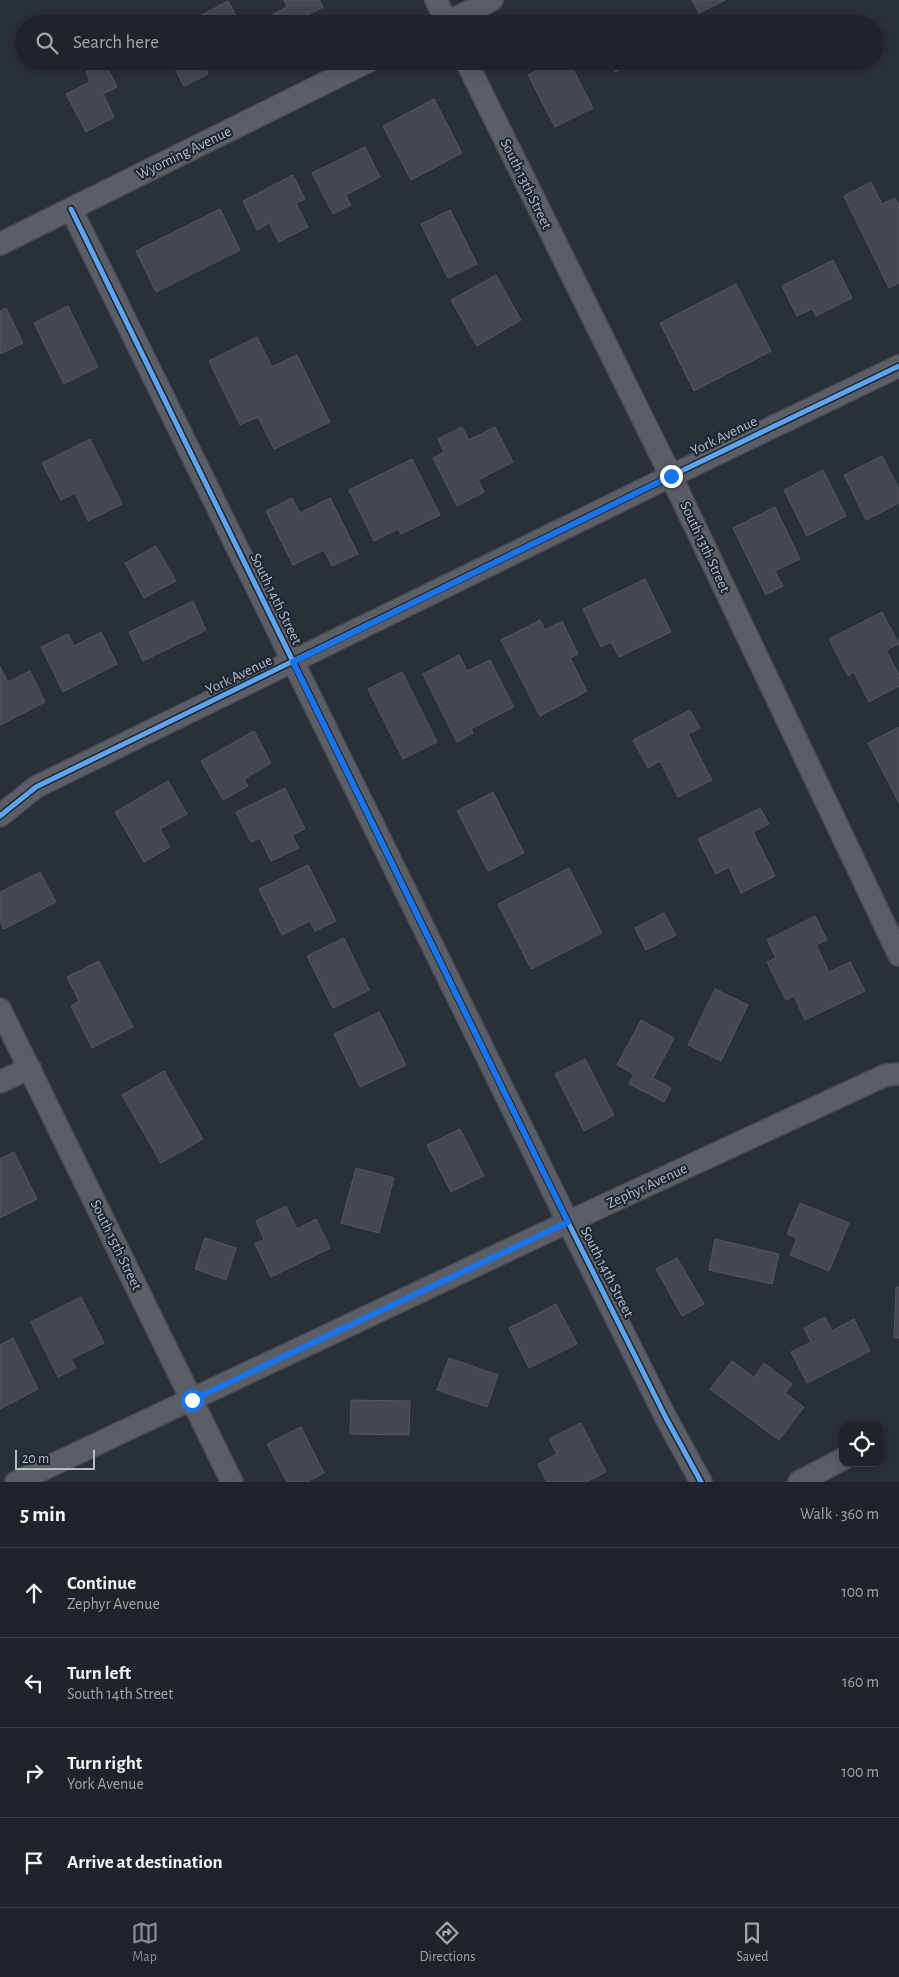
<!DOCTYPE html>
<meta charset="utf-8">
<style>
body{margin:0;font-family:"Alegreya Sans",sans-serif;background:#2d3036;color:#f1f3f6}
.controls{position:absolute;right:15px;bottom:15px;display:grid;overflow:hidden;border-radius:10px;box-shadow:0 2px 12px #0003}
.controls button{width:45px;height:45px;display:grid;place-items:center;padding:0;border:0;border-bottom:1px solid #3d4147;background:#20242a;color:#f1f3f6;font:25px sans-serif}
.scale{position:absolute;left:15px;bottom:12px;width:80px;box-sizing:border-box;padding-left:5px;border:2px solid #b4bcc9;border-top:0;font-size:14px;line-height:18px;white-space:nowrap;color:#b4bcc9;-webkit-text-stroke:4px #1d2633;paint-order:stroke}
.stop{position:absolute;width:15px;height:15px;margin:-11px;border:4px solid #1a73e8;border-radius:50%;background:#fff}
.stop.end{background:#1a73e8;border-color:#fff;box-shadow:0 1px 5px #0008}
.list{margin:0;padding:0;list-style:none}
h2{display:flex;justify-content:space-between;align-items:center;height:65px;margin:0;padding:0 20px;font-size:21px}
h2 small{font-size:16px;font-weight:400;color:#a2a4a8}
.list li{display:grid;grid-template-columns:32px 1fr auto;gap:15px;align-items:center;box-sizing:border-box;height:90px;padding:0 20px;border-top:1px solid #3d4147}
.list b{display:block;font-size:19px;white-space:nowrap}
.list p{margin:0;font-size:16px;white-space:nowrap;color:#a2a4a8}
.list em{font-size:16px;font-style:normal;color:#a2a4a8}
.icon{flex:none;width:28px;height:28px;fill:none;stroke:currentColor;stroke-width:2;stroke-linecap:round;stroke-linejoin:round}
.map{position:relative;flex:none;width:899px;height:1482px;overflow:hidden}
.search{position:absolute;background:#20242a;box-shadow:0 2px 12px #0003;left:15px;right:15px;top:15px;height:55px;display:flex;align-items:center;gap:12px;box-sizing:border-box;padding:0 18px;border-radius:28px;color:#a2a4a8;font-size:19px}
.sheet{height:425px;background:#20242a}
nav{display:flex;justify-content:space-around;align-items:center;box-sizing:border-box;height:70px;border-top:1px solid #3d4147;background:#20242a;font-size:14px;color:#a2a4a8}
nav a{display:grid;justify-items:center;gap:2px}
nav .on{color:#848b96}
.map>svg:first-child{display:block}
.building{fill:#444950;stroke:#52575f}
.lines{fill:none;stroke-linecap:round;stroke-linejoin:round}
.minor-casing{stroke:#484c53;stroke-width:24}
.minor{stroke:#5a5e66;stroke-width:21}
.cycleway-casing{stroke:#1d2633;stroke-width:8}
.cycleway{stroke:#60a3ed;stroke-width:5}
.route{stroke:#1a73e8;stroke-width:6}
.labels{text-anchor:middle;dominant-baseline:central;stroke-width:4;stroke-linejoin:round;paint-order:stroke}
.street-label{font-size:15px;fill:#b4bcc9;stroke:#1d2633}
</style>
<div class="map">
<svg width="899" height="1482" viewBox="0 0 899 1482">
<rect width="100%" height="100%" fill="#2a3038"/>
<path class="building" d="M284,0H319L323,7L290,24H278L273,14L287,7Z
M692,0H725L699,13Z
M228,1L240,24H185Z
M636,19L639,24H628Z
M171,61H213L204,66L208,74L184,86Z
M555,61H569L593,108L555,127L528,75Z
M609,61H637L615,72Z
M105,63L117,87L103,94L114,117L86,132L66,94L90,82L86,72Z
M434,99L462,153L411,180L383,126Z
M365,147L380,177L346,195L351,205L333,214L312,173Z
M293,175L305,199L296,203L308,227L279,242L269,223L257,230L243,201Z
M871,182L882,204L895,198L899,205V283L889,288L844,196Z
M220,209L240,250L156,292L136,251Z
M450,210L477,264L448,278L421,224Z
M833,260L852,298L816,316L812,309L797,316L782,286Z
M496,275L521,320L477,346L451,300Z
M736,284L771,351L694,391L660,323Z
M68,306L98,367L64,384L34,323Z
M6,308L23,343L0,354V311Z
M257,337L272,367L297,355L330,422L274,449L258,417L240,425L209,361Z
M462,427L469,440L495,427L513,462L478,480L484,492L457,506L433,458L444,452L438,439Z
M90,439L122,504L88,521L75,493L61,500L42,463Z
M882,456L899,489V503L866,520L844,475Z
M412,459L440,515L401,534L398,529L374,541L349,490Z
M823,470L846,516L807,536L784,490Z
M292,498L300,513L330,498L358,554L332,566L324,550L293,565L266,511Z
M775,507L800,559L775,571L783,586L766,595L733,528Z
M156,546L176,581L144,598L125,563Z
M645,579L671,632L619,657L611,642L601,647L583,609Z
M193,601L206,630L143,661L129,632Z
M882,612L899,644L886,650L899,675V686L869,702L854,672L848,676L829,639Z
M540,620L545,630L562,621L578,654L570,658L587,691L540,716L501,640Z
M101,632L117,664L63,692L41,647L68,634L74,646Z
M459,655L467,671L490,660L514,707L471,729L473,733L457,742L423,674Z
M0,667L8,682L30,671L45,702L0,725Z
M402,672L437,742L403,759L368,689Z
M690,710L700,728L688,734L712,780L678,797L660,761L648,768L633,740Z
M899,727V803L868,743Z
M254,731L271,763L244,779L248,786L223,800L201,761Z
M168,781L187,814L160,829L170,847L144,862L115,812Z
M285,788L305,829L292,835L299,848L271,861L260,838L251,842L236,812Z
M493,792L524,853L488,871L457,811Z
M760,808L769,824L753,832L775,876L741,893L729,867L716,874L698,839Z
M308,865L336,921L315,931L310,921L282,935L259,889Z
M569,868L602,933L531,969L498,904Z
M40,872L56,902L4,929L0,921V892Z
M664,913L676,935L646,950L635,928Z
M815,916L827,940L816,945L829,972L850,962L865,991L805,1020L794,996L786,1000L767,962L776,958L767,940Z
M344,938L369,990L333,1008L307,956Z
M99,961L133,1027L92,1048L71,1006L79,1001L67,977Z
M715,989L748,1005L721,1061L688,1045Z
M379,1012L406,1065L360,1087L334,1034Z
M641,1020L674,1038L653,1078L671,1088L664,1102L629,1084L634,1074L617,1065Z
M585,1059L614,1115L584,1131L555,1074Z
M164,1071L203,1139L161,1163L122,1095Z
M460,1129L484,1176L451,1192L427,1145Z
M14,1152L37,1199L0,1218V1159Z
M356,1168L394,1178L379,1233L341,1223Z
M800,1203L849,1223L829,1271L790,1255L797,1238L787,1234Z
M286,1206L297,1229L316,1219L330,1248L271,1277L255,1244L264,1239L256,1221Z
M205,1238L236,1248L226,1280L195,1269Z
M715,1239L779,1254L772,1284L709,1270Z
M677,1258L704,1304L682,1316L656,1269Z
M896,1287H899V1338H894Z
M81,1297L104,1343L71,1359L76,1368L58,1377L31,1322Z
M556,1304L577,1344L529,1368L509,1328Z
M825,1317L832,1331L854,1319L870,1351L807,1383L791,1352L811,1342L804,1328Z
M13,1338L38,1389L0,1409V1345Z
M449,1358L498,1375L487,1407L437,1390Z
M732,1361L754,1377L764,1363L792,1384L785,1393L804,1407L779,1440L710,1389Z
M351,1400L410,1401L409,1435L350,1434Z
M581,1423L606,1472L586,1482H547L538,1464L557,1454L549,1439Z
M301,1427L324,1473L307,1482H287L267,1444Z"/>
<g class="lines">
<defs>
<path id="minor" d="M436,0L447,24
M444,24L492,0
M466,61L671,476L899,955
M71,209L568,1222L666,1418L701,1482
M0,244L369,61
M0,816L36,787L671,476L899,366
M0,1009L232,1482
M0,1082L30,1068
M16,1482L568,1222L886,1075L899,1074
M799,1482L843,1459"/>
</defs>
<use href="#minor" class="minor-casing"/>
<use href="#minor" class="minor"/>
<defs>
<path id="cycleway" d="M71,209L568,1222L666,1418L701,1482
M0,816L36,787L671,476L899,366"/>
</defs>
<use href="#cycleway" class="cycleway-casing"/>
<use href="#cycleway" class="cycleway"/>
</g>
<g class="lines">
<path class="route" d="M192,1400L568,1222L293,662L671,476"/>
</g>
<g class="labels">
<g class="street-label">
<text transform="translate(184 153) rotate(-26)">Wyoming Avenue</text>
<text transform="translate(526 184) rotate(64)">South 13th Street</text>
<text transform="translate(724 436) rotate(-26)">York Avenue</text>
<text transform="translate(705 547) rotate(65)">South 13th Street</text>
<text transform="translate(276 599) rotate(64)">South 14th Street</text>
<text transform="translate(239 675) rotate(-26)">York Avenue</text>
<text transform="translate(647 1186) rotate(-25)">Zephyr Avenue</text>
<text transform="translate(116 1245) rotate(64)">South 15th Street</text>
<text transform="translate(607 1272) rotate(63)">South 14th Street</text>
</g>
</g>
</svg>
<div class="controls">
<button><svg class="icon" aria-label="locate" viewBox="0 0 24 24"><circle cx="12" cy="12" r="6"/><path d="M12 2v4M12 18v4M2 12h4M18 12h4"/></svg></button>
</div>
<div class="scale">20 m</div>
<div class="stop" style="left:192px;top:1400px"></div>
<div class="stop end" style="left:671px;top:476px"></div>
<div class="search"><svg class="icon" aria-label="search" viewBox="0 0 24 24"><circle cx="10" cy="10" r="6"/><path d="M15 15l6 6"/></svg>Search here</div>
</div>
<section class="sheet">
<h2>5 min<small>Walk · 360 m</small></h2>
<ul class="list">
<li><svg class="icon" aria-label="ahead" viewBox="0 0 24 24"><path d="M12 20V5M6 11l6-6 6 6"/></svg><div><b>Continue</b><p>Zephyr Avenue</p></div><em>100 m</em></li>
<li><svg class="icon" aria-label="left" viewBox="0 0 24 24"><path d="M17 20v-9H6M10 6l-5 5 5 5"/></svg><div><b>Turn left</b><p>South 14th Street</p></div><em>160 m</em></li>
<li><svg class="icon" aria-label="right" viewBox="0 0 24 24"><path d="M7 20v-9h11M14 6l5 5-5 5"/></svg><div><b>Turn right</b><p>York Avenue</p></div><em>100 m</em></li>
<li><svg class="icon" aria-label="arrive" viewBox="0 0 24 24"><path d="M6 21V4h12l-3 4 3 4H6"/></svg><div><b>Arrive at destination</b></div></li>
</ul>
</section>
<nav>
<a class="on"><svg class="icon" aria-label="map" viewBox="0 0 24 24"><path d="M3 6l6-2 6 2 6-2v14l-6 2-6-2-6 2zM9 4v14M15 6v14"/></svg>Map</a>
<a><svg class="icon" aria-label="directions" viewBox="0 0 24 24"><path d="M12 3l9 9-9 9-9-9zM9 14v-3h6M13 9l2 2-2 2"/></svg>Directions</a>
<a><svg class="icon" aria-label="saved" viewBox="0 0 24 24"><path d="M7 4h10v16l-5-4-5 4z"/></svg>Saved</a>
</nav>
